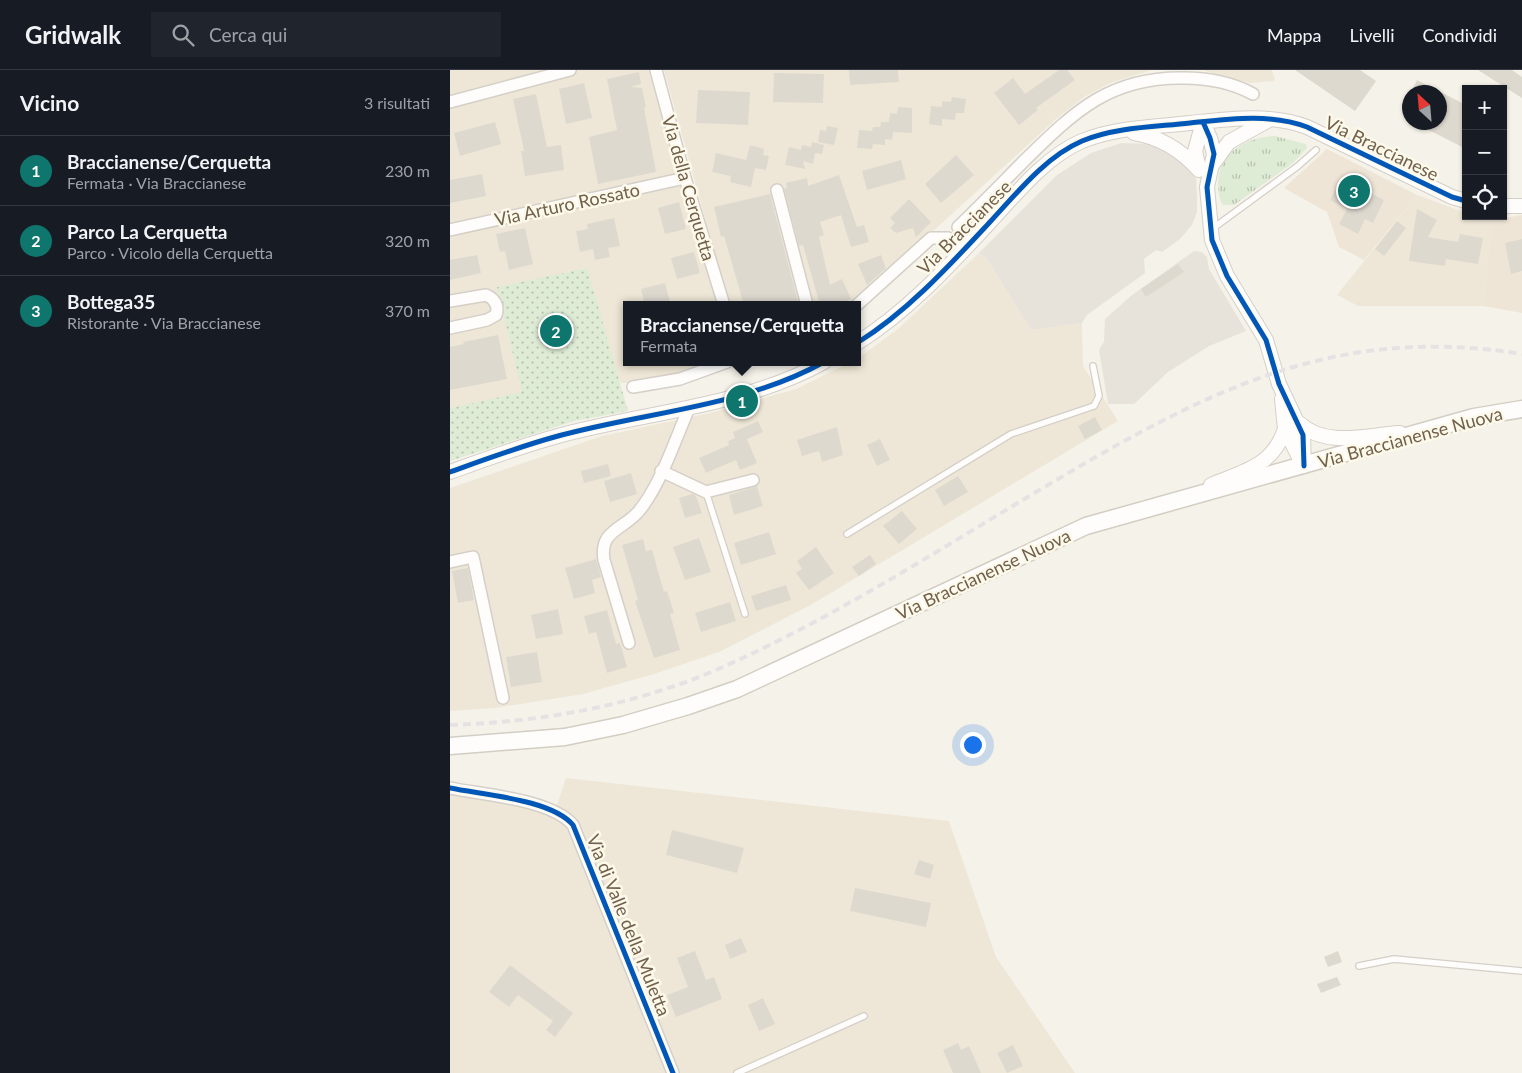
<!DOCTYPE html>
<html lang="it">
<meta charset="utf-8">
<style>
body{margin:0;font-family:Lato,sans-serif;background:#20242c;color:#f1f3f6}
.controls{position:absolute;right:15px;top:15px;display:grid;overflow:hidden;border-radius:0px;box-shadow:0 1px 4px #0004}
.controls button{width:45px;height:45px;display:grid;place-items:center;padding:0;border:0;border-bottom:1px solid #363941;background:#171b24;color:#f1f3f6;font:25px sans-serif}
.compass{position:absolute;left:952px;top:15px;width:45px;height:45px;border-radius:50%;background:#171b24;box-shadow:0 1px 4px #0004;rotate:334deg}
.you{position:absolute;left:522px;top:674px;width:18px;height:18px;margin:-12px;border:4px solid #fff;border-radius:50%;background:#1a73e8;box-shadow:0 0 0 8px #1a73e833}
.badge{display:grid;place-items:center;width:32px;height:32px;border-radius:50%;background:#0f766e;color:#fff;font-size:16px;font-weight:700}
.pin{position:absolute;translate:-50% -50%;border:2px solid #fff;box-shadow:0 1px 5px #0006}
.popup{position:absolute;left:173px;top:231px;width:238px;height:65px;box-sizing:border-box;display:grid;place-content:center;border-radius:0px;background:#171b24;filter:drop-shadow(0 1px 4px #0005);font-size:16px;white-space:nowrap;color:#9ea1a6}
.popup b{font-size:19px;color:#f1f3f6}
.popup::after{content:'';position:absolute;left:50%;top:100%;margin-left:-10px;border:10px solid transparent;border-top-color:#171b24}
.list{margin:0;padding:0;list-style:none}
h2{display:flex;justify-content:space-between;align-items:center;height:65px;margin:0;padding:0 20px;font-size:21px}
h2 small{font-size:16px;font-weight:400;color:#9ea1a6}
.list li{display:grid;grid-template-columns:32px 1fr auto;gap:15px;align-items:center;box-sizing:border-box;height:70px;padding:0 20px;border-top:1px solid #363941}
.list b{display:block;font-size:19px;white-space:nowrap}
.list p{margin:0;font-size:16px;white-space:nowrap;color:#9ea1a6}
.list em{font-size:16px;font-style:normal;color:#9ea1a6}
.icon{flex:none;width:28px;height:28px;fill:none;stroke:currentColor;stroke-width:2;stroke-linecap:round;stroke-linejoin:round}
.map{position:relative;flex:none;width:1072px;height:1003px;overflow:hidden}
header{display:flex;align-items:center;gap:30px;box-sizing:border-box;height:70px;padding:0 25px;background:#171b24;border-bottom:1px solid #363941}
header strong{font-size:24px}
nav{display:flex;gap:28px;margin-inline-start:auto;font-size:18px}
.search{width:350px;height:45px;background:#20242c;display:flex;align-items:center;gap:12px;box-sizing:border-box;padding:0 18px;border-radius:0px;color:#9ea1a6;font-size:19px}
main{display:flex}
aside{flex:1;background:#171b24}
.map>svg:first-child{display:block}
.residential{fill:#eee7d7}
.commercial{fill:#efe5d7}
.industrial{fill:#e7e3da}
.grass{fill:url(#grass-tufts)}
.park{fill:url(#park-dots)}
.building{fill:#ded9cf}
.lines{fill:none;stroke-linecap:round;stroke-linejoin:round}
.service-casing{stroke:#d4cfc7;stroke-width:8}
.minor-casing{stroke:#d4cfc7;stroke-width:14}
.tertiary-casing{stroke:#d4cfc7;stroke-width:16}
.secondary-casing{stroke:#d3cec4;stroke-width:19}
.service{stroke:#fefdfc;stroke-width:5.5}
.minor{stroke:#fefdfc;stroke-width:11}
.tertiary{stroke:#fefdfc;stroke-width:14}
.secondary{stroke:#fefdfc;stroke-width:16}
.rail{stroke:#e5e2e4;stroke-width:4;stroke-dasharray:8 5;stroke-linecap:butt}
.cycleway-casing{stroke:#fdf9ea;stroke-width:8}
.cycleway{stroke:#0057b8;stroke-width:5}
.labels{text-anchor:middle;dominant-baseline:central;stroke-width:5;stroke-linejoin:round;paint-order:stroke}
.street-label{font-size:18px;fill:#70604c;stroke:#fdf9ea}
</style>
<header>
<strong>Gridwalk</strong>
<div class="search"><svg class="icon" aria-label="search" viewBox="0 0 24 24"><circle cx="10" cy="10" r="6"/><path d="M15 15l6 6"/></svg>Cerca qui</div>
<nav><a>Mappa</a><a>Livelli</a><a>Condividi</a></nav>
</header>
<main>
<aside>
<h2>Vicino<small>3 risultati</small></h2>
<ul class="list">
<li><span class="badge">1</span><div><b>Braccianense/Cerquetta</b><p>Fermata · Via Braccianese</p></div><em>230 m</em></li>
<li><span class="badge">2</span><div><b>Parco La Cerquetta</b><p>Parco · Vicolo della Cerquetta</p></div><em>320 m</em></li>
<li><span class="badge">3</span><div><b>Bottega35</b><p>Ristorante · Via Braccianese</p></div><em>370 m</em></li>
</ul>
</aside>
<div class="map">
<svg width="1072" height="1003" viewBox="0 0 1072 1003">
<defs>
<pattern id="grass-tufts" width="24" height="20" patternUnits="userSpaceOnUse" patternTransform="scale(1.25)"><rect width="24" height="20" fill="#deebd5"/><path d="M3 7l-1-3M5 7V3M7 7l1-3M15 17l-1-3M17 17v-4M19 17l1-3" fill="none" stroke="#b8c2af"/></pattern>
<pattern id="park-dots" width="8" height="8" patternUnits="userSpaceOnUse" patternTransform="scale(1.25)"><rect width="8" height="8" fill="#deebd5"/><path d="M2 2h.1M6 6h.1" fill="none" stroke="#b8c2af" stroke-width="1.8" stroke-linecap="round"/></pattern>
</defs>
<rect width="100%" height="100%" fill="#f5f2e9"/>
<path class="residential" d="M0,0H199L231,116L270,235H177V292H259L231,304L182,313H171L167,304L0,338Z
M214,0H723H702L660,13L634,27L606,49L402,235H279Z
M752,0H822L825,11L799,13Z
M967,125L1016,143V146H1029L1042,150L1033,236H908L887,225Z
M529,183L537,189L581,260L632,253L633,296L668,351L359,536L269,582L204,604L133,624L45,638L0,641V418L152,366L260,343L346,319L401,292H407V289L448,259Z
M116,708L499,751L546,887L625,1003H0V720L105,741Z"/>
<path class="commercial" d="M877,79L967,125L914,190L889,177L877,142L834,118Z
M1072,145V243L1033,236L1042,150Z"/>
<path class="industrial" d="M671,73L701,74L718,78L739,94L746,109L747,126V142L742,155L730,169L712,182L706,180L694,189L695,203L637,245L632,253L581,260L537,189L529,183L607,105L641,83Z
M744,181L752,182L757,187L759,199L796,261L759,276L718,302L684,334H658L649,280L654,272L655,249L682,225Z"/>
<path class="grass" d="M825,66L856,74L857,78L843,93L784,135H773C769,128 769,124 768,116C767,83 796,67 825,66Z"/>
<path class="park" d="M137,198L178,341L124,351L0,391V338L72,322L47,217Z"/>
<path class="building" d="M399,0H448L449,12L400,15Z
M609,0H617L625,10L586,38L588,40L569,55L544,23L563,8L575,24Z
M845,0H910L926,11L905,41Z
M1028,0H1062L1072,7V28Z
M189,2L191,14L180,17L192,18L196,37L194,38L206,102L148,114L139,67L167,60L157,9Z
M324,3L374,4L373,33L323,32Z
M967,10L1016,35V79L963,52H990V22H961Z
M134,13L142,48L116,54L109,19Z
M248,20L300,22L298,55L246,53Z
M86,24L97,77L111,75L114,100L75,106L71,81H74L63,29Z
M502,27L516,29L514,43H506L505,50L492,49V56L479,54L481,36L492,37V31L501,32Z
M448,37L462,38V63L443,62L442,70L435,69V75L423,74L422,79L407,78L409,60L422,61L423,57H430L431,52H439L440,43L447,44Z
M45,52L51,74L10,86L4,63Z
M377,56L388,58L384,75L368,72L370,60L376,61Z
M362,72L374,75L372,84L365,83L363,94L353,91L355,99L335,95L339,77L351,80L352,75L361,77Z
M300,75L314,79L313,85L319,86L316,100L305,98L301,117L280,112L281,106L262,102L266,83L296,90Z
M506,85L524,105L491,133L475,114Z
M451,90L456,109L417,120L412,101Z
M32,104L36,126L0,133V110Z
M389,105L407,157L414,155L419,172L401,177L391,145L370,152L374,165L369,167L380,215L392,209L401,229L388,235H370L353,175L349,176L334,119L337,118L336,113L357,108L358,116Z
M892,108L934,130L923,153L915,149L908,164L889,154L897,139L880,130Z
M320,124L348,232L337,235H294L274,166L271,167L264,137Z
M459,129L481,152L466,167L463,158L446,163L440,158L445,153L440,148Z
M229,132L236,159L215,164L208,138Z
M967,139L987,150L978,167L1008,172L1010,164L1033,168L1028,194L996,189L995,196L959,191Z
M164,148L170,176L158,178L160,187L145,190L143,179L130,182L126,161L138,159L137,154Z
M947,151L956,158L934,186L925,179Z
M75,158L83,194L59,200L55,181L50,182L46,164Z
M1072,169V201L1061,204L1055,173Z
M244,182L250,203L227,209L221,188Z
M27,185L31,203L0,210V190Z
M431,185L436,198L417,215L408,194Z
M728,194L734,202L696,227L691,219Z
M215,213L220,232L195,235L191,219Z
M48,265L57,309L0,320V277L14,274L13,272Z
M645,347L652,360L635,369L628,356Z
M308,351L313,362L297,369L307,393L290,400L286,390L256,403L249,388L279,375L278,371L285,368L283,362Z
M387,357L393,385L372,392L369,381L352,386L347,370Z
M430,369L440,390L427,396L417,375Z
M158,394L161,406L134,413L131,401Z
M181,403L187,424L160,432L154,411Z
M508,406L518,422L494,436L485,420Z
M307,416L313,436L284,445L279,425Z
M243,424L246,426L252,443L235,448L229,428Z
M452,441L467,459L449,474L433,456Z
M319,462L326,484L291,495L284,473Z
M249,468L261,502L235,510L223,477Z
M193,469L196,481L202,480L214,522L217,521L224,543L220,544L230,580L204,588L185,531L188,530L172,475Z
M366,477L384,503L359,520L346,503L352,499L347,491Z
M420,485L426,494L409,506L402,497Z
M146,489L151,507L142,510L145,523L124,529L115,498Z
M18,498L24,530L8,533L2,501Z
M336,515L341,530L306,541L301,526Z
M280,532L286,551L251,562L245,543Z
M108,539L113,564L86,569L81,545Z
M157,540L166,574L170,573L177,597L157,603L146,562L139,564L134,546Z
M87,582L92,612L61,617L56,587Z
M222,760L294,778L287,803L216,785Z
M469,790L484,795L480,809L464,804Z
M405,818L481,833L476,857L400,841Z
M291,868L297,882L280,889L275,875Z
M245,881L256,910L264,907L272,929L226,947L217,925L238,917L227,888Z
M888,881L892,892L878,897L874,887Z
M60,895L123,943L105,967L96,960L103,951L68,925L59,937L39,922Z
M887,907L891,915L871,923L867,914Z
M313,928L325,954L309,961L298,935Z
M508,973L511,980L519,976L531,1003H503L493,980Z
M563,975L573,996L557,1003L547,983Z"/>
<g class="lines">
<defs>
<path id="service" d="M762,159L848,96L866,80
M256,422L295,544
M397,464L561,364L644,336L649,326L643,296
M909,896L944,889L1072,901
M287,1003L414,946"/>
<path id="minor" d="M206,0L235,108L274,235
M0,32L120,0
M327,120L357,235
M508,157C531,135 553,112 576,89C625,41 660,7 733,8C759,8 781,12 803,24
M0,160L235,108
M0,231L36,225C45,229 49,236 46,245L37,250L0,258
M407,235L481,168H498L514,180
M183,317L230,309L277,292
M211,401L256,422L303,410
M0,492L23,487L53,628
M179,573L154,490C149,460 173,460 189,441C211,414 225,370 239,338
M0,718C33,725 101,729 123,755L223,1003"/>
<path id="tertiary" d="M753,52L760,68L764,84L757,117L762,170L777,206L816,270L829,314L853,365L854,396
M684,63C710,67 732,81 749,100
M763,94L779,72L817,51
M749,98L745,81L753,52
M1053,136H1072
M407,273C457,242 499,196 539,153C566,124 595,87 632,71C666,57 705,57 740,53C778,49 820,43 857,57L1002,127L1016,131
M832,329L835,359L853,395
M849,353C876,378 916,365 950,363
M0,402C36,389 71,376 108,366C195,342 293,337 374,292
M761,415C794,401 823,396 835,359"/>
<path id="secondary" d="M0,676L115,667L173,655L238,636L287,619L636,456L1024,347L1072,339"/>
</defs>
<use href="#service" class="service-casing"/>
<use href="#minor" class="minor-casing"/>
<use href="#tertiary" class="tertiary-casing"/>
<use href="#secondary" class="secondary-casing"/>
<use href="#service" class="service"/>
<use href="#minor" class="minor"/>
<use href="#tertiary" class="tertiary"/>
<use href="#secondary" class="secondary"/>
<path class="rail" d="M0,655C91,652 182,636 266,600C376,552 479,486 581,425C743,329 876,252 1072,284"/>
<defs>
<path id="cycleway" d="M753,52L760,68L764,84L757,117L762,170L777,206L816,270L829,314L853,365L854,396
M407,273C457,242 499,196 539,153C566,124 595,87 632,71C666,57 705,57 740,53C778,49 820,43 857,57L1002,127L1016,131
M0,402C36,389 71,376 108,366C195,342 293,337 374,292
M0,718C33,725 101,729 123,755L223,1003"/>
</defs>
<use href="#cycleway" class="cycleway-casing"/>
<use href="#cycleway" class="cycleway"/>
</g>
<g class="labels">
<g class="street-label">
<text transform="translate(932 78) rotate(26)">Via Braccianese</text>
<text transform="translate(239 118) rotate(74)">Via della Cerquetta</text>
<text transform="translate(117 134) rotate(-12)">Via Arturo Rossato</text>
<text transform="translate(514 157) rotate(-45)">Via Braccianese</text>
<text transform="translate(960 367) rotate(-15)">Via Braccianense Nuova</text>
<text transform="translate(533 504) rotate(-25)">Via Braccianense Nuova</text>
<text transform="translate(179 855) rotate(68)">Via di Valle della Muletta</text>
</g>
</g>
</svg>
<div class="controls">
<button>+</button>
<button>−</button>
<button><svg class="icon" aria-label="locate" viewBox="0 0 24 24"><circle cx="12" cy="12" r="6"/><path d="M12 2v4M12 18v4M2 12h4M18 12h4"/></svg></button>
</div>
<svg class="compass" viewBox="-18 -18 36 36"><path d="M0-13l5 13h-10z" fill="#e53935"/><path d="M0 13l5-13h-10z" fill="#9ea1a6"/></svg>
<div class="you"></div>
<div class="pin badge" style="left:292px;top:331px">1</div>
<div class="popup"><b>Braccianense/Cerquetta</b>Fermata</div>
<div class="pin badge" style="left:106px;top:261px">2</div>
<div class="pin badge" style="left:904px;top:121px">3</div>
</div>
</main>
